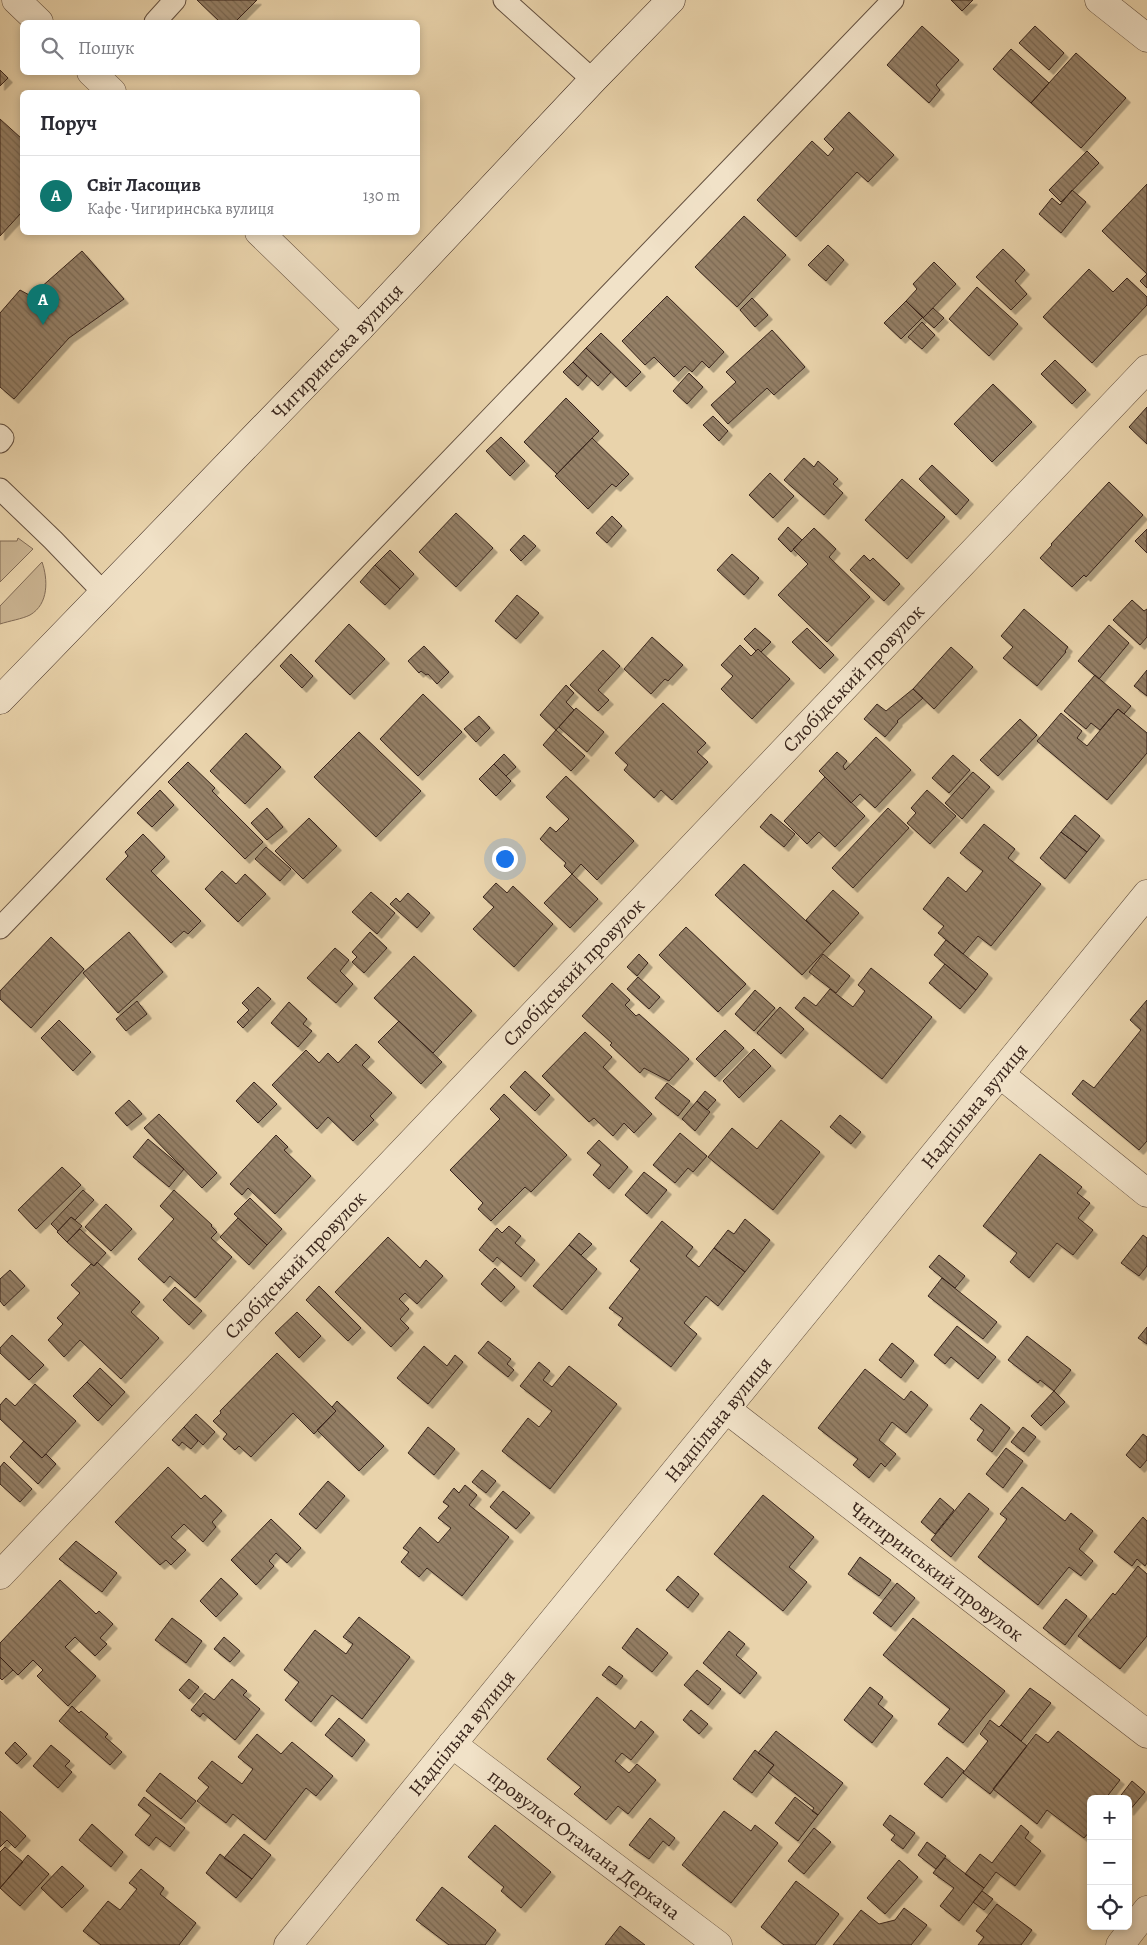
<!DOCTYPE html>
<html lang="uk">
<meta charset="utf-8">
<style>
body{margin:0;font-family:Alegreya,serif;background:#f7f7f7;color:#2b2b33}
.controls{position:absolute;right:15px;bottom:15px;display:grid;overflow:hidden;border-radius:8px;box-shadow:0 2px 8px #0003}
.controls button{width:45px;height:45px;display:grid;place-items:center;padding:0;border:0;border-bottom:1px solid #e1e1e2;background:#fff;color:#2b2b33;font:25px sans-serif}
.you{position:absolute;left:504px;top:858px;width:18px;height:18px;margin:-12px;border:4px solid #fff;border-radius:50%;background:#1a73e8;box-shadow:0 0 0 8px #1a73e833}
.badge{display:grid;place-items:center;width:32px;height:32px;border-radius:50%;background:#0f766e;color:#fff;font-size:16px;font-weight:700}
.pin{position:absolute;translate:-50% -41px;filter:drop-shadow(0 1px 2px #0008)}
.pin::after{content:'';position:absolute;top:26px;width:18px;height:15px;background:inherit;clip-path:polygon(0 0,100% 0,50% 100%)}
.list{margin:0;padding:0;list-style:none}
h2{display:flex;justify-content:space-between;align-items:center;height:65px;margin:0;padding:0 20px;font-size:21px}
h2 small{font-size:16px;font-weight:400;color:#7c7c81}
.list li{display:grid;grid-template-columns:32px 1fr auto;gap:15px;align-items:center;box-sizing:border-box;height:80px;padding:0 20px;border-top:1px solid #e1e1e2}
.list b{display:block;font-size:19px;white-space:nowrap}
.list p{margin:0;font-size:16px;white-space:nowrap;color:#7c7c81}
.list em{font-size:16px;font-style:normal;color:#7c7c81}
.icon{flex:none;width:28px;height:28px;fill:none;stroke:currentColor;stroke-width:2;stroke-linecap:round;stroke-linejoin:round}
.map{position:relative;flex:none;width:1147px;height:1945px;overflow:hidden}
.search{position:absolute;background:#fff;box-shadow:0 2px 8px #0003;left:20px;top:20px;width:400px;height:55px;display:flex;align-items:center;gap:12px;box-sizing:border-box;padding:0 18px;border-radius:8px;color:#7c7c81;font-size:19px}
.panel{position:absolute;background:#fff;box-shadow:0 2px 8px #0003;left:20px;top:90px;width:400px;height:145px;border-radius:8px}
.map>svg:first-child{display:block}
.grass{fill:#cbb593;stroke:#826c57}
.building{fill:url(#building-back-hatch);stroke:#38241b;filter:url(#shadow)}
.lines{fill:none;stroke-linecap:round;stroke-linejoin:round}
.lane-casing{stroke:#64503f;stroke-width:23}
.street-casing{stroke:#64503f;stroke-width:29}
.secondary-casing{stroke:#38241b;stroke-width:29}
.lane{stroke:#f1e2c8;stroke-width:21}
.street{stroke:#f1e2c8;stroke-width:28}
.secondary{stroke:#f1e2c8;stroke-width:28}
.labels{text-anchor:middle;dominant-baseline:central;stroke-width:4.5;stroke-linejoin:round;paint-order:stroke}
.street-label{font-size:20px;fill:#38241b;stroke:#f1e2c8}
</style>
<div class="map">
<svg width="1147" height="1945" viewBox="0 0 1147 1945">
<defs>
<pattern id="building-back-hatch" width="6" height="6" patternUnits="userSpaceOnUse" patternTransform="scale(1.25)"><rect width="6" height="6" fill="#947f66"/><path d="M-1 5l2 2M0 0l6 6M5-1l2 2" fill="none" stroke="#7a6853"/></pattern>
<filter id="shadow"><feDropShadow dx="4.5" dy="4.5" stdDeviation="0" flood-color="#0004"/></filter>
</defs>
<rect width="100%" height="100%" fill="#e9d3ab"/>
<filter id="stains"><feTurbulence type="fractalNoise" baseFrequency=".004" numOctaves="4"/><feColorMatrix values="0 0 0 0 .2 0 0 0 0 .09 0 0 0 0 .02 0 0 0 .5 -.17"/></filter>
<radialGradient id="worn" r=".72"><stop offset=".6" stop-color="#630" stop-opacity="0"/><stop offset="1" stop-color="#630" stop-opacity=".3"/></radialGradient>
<path class="grass" d="M18,538L33,549L0,582V541H17Z
M42,562C48,579 49,604 30,615C22,619 9,621 0,624V606Z"/>
<path class="building" d="M197,0H257L235,22H220Z
M951,0H973L962,11Z
M922,26L959,60L936,85L940,90L929,103L887,65Z
M1035,26L1064,53L1049,70L1019,43Z
M1011,49L1049,83L1031,103L993,69Z
M1076,53L1126,98L1081,148L1031,103Z
M0,70L8,78L0,86Z
M849,112L894,155L868,182L857,172L796,237L757,200L812,141L828,156L834,149L824,139Z
M0,119L22,139V212L0,236Z
M1087,151L1099,163L1061,202L1049,190Z
M1147,184V288L1140,281L1147,274L1102,231Z
M1072,190L1086,202L1061,233L1039,214L1052,198L1060,205Z
M744,216L786,255L737,307L695,267Z
M828,245L844,260L826,281L808,265Z
M1003,249L1025,270L1015,281L1027,294L1011,310L976,277Z
M82,251L124,299L69,338L14,399L0,387V313L20,290L31,296Z
M934,262L956,284L923,318L906,301L917,289L913,284Z
M1089,269L1113,292L1127,278L1147,297V305L1092,363L1043,317Z
M977,287L1018,324L989,356L949,319Z
M667,296L724,352L709,368L702,361L692,372L685,366L674,377L654,357L645,365L622,341Z
M752,298L768,315L755,327L740,310Z
M906,301L923,317L901,339L884,323Z
M933,308L944,318L934,328L923,318Z
M922,322L935,335L922,349L908,337Z
M772,330L805,367L774,395L767,388L728,424L711,405L736,382L726,372Z
M601,333L641,372L626,387L586,348Z
M586,348L611,372L598,386L573,362Z
M1055,360L1086,390L1072,404L1041,374Z
M573,362L587,376L578,386L563,372Z
M689,373L703,387L687,404L673,391Z
M993,384L1032,422L992,462L954,424Z
M566,398L599,431L557,474L524,442Z
M1147,407V444L1129,427Z
M713,416L728,431L719,441L703,425Z
M501,437L525,461L510,476L486,451Z
M592,438L629,474L616,487L612,484L588,509L555,476Z
M804,458L814,467L818,461L838,479L833,484L843,493L824,515L784,480Z
M932,465L969,500L956,515L919,479Z
M770,473L794,496L773,518L749,495Z
M902,479L945,517L907,559L865,520Z
M1109,482L1143,515L1086,577L1084,575L1072,587L1040,558L1052,545L1051,544Z
M456,513L493,548L456,587L419,552Z
M612,516L622,526L607,543L596,533Z
M788,527L802,540L791,552L778,539Z
M814,528L836,549L829,557L870,597L827,642L778,595L808,564L793,549Z
M1147,529V553L1135,541Z
M524,535L536,546L521,561L510,550Z
M390,550L414,574L400,589L375,565Z
M732,554L759,578L744,595L717,570Z
M864,555L870,561L873,558L900,584L884,601L850,570Z
M375,565L400,589L385,605L360,582Z
M517,595L539,613L516,639L495,621Z
M1132,600L1144,611L1147,609V637L1140,645L1113,620Z
M1024,609L1068,647L1065,651L1066,652L1037,686L1003,658L1013,647L1001,636Z
M349,624L385,659L350,695L315,661Z
M1109,625L1129,643L1099,679L1078,661Z
M755,628L771,642L761,652L758,649L756,651L744,639Z
M807,628L834,655L820,669L792,642Z
M652,637L683,665L668,681L665,679L651,694L624,669Z
M740,645L751,656L758,649L790,679L752,719L721,689L733,676L721,665Z
M424,646L449,672L437,684L428,674L426,675L421,671L419,673L408,661Z
M951,647L973,667L934,709L913,689Z
M603,650L620,666L598,690L609,700L598,711L570,685Z
M291,654L313,676L302,688L280,666Z
M1147,670V696L1134,686Z
M1095,675L1131,706L1124,714L1118,709L1100,730L1091,723L1086,729L1064,711Z
M566,685L574,693L566,702L574,710L556,730L540,715Z
M913,689L923,698L897,721L898,722L885,737L864,719L877,704L886,711Z
M423,694L462,732L418,776L380,739Z
M663,703L706,743L697,752L708,762L672,800L661,790L654,798L624,770L628,765L615,753Z
M576,708L604,732L587,752L559,727Z
M1118,709L1147,733V753L1107,800L1037,741L1061,713L1082,731L1077,738L1087,746Z
M479,716L490,728L476,742L464,729Z
M1020,719L1037,735L998,776L980,760Z
M556,730L585,756L571,771L543,745Z
M359,732L421,791L376,837L314,777Z
M246,733L281,767L245,804L210,771Z
M876,737L911,770L875,808L860,794L851,803L819,771L837,752L847,761L843,766L845,770Z
M504,754L516,767L506,776L494,764Z
M953,755L970,770L949,793L932,778Z
M188,762L215,788L212,791L263,842L245,859L168,782Z
M494,764L511,781L496,796L479,779Z
M973,772L990,787L962,819L945,803Z
M566,776L634,841L597,880L581,864L572,874L564,866L566,863L540,839L550,827L556,832L569,819L546,797Z
M825,777L865,816L835,847L819,832L807,844L784,821Z
M160,790L174,805L152,827L137,813Z
M927,790L956,816L930,844L907,823L916,813L911,808Z
M267,808L283,827L267,840L251,823Z
M888,808L909,828L853,888L832,868Z
M771,814L795,834L784,847L760,827Z
M1075,815L1100,836L1087,852L1061,832Z
M309,818L337,846L303,879L275,851Z
M984,824L1015,849L1008,858L1041,884L991,946L978,936L963,954L938,933L944,926L923,909L948,877L966,892L983,871L960,853Z
M1061,832L1087,852L1065,879L1040,858Z
M143,834L165,857L151,871L201,921L188,934L184,931L171,943L106,879L128,856L125,852Z
M266,847L291,869L280,881L255,859Z
M744,864L831,944L802,975L715,895Z
M222,871L236,884L245,874L266,894L238,922L205,889Z
M572,874L598,899L570,928L544,903Z
M496,883L507,893L513,886L553,924L514,967L473,929L494,907L483,897Z
M833,890L859,913L831,944L806,920Z
M371,892L395,913L377,934L352,912Z
M408,893L430,913L417,928L390,904L396,898L400,902Z
M686,927L746,984L718,1012L659,955Z
M129,932L163,972L118,1013L83,973Z
M370,932L387,948L364,973L352,962L357,957L352,952Z
M51,937L84,969L31,1028L0,999V991Z
M946,940L988,974L976,990L934,955Z
M335,948L349,960L340,971L353,984L336,1003L307,978Z
M639,954L648,963L637,976L627,967Z
M823,954L850,976L836,993L809,972Z
M414,956L472,1011L433,1053L374,998Z
M945,964L976,990L960,1009L929,983Z
M871,968L932,1017L882,1079L795,1008L804,997L816,1006L830,989L853,1007L865,991L858,985Z
M638,977L660,997L649,1009L627,989Z
M612,983L630,1000L625,1005L636,1016L639,1014L689,1059L669,1081L644,1068L640,1073L610,1045L612,1043L582,1016Z
M258,987L271,999L243,1028L237,1022L249,1010L242,1003Z
M755,990L775,1008L754,1031L735,1014Z
M1147,1000V1141L1139,1150L1072,1094L1083,1080L1094,1088L1141,1030L1130,1020Z
M137,1001L147,1014L126,1031L116,1019Z
M289,1002L307,1019L303,1024L312,1031L298,1047L271,1023Z
M780,1007L804,1029L781,1054L757,1033Z
M59,1020L91,1052L73,1071L41,1038Z
M399,1021L442,1062L421,1084L378,1042Z
M725,1030L744,1048L715,1077L696,1059Z
M585,1032L612,1057L603,1067L652,1114L634,1133L624,1123L613,1136L594,1118L589,1122L542,1076Z
M356,1044L370,1057L362,1065L392,1093L370,1116L374,1120L353,1141L328,1117L317,1129L272,1085L306,1050L319,1063L328,1053L338,1063Z
M754,1049L771,1066L739,1098L723,1081Z
M525,1071L550,1095L535,1111L510,1087Z
M254,1082L277,1104L258,1123L236,1101Z
M667,1083L690,1101L678,1116L655,1098Z
M705,1091L716,1100L707,1110L697,1101Z
M504,1094L567,1155L531,1192L525,1187L491,1221L478,1209L483,1203L450,1170L500,1119L490,1109Z
M129,1100L142,1114L127,1126L115,1113Z
M697,1101L710,1112L695,1131L682,1119Z
M159,1114L217,1173L202,1188L144,1128Z
M840,1115L861,1132L851,1144L830,1127Z
M781,1120L820,1152L773,1210L708,1157L732,1128L757,1149Z
M680,1133L707,1156L693,1172L688,1168L675,1183L653,1165Z
M276,1135L288,1147L284,1150L311,1176L275,1214L248,1188L242,1195L230,1184Z
M148,1139L184,1169L169,1187L133,1157Z
M599,1140L628,1167L609,1189L593,1175L601,1165L587,1153Z
M1040,1154L1082,1187L1077,1193L1090,1203L1078,1218L1093,1230L1073,1255L1057,1243L1029,1278L1010,1262L1017,1253L983,1226Z
M62,1167L81,1185L36,1229L18,1210Z
M644,1172L667,1190L647,1214L625,1195Z
M83,1190L94,1200L75,1220L71,1217L58,1231L51,1224Z
M174,1190L212,1225L211,1226L217,1232L211,1238L232,1257L195,1298L170,1276L164,1283L138,1259L174,1219L160,1206Z
M250,1198L282,1229L267,1245L234,1214Z
M106,1204L132,1229L111,1251L85,1227Z
M71,1217L82,1226L67,1242L57,1232Z
M238,1218L267,1245L249,1265L220,1237Z
M745,1219L770,1240L745,1272L714,1248L728,1230L734,1234Z
M662,1221L693,1247L686,1256L699,1267L714,1248L745,1272L718,1306L706,1296L684,1323L697,1334L671,1367L618,1325L623,1318L609,1308L640,1269L630,1261Z
M509,1226L521,1236L515,1243L535,1260L521,1277L497,1257L493,1262L479,1250L497,1228L502,1233Z
M80,1229L106,1253L94,1266L67,1242Z
M579,1233L592,1244L581,1255L569,1245Z
M1143,1235L1147,1238V1266L1139,1276L1121,1263Z
M388,1237L420,1268L426,1260L443,1276L417,1304L405,1293L399,1299L409,1309L400,1319L409,1328L391,1347L335,1292Z
M569,1245L597,1269L562,1310L533,1286Z
M939,1255L965,1276L955,1288L929,1267Z
M97,1262L140,1302L131,1312L159,1338L121,1379L80,1340L64,1357L48,1340L63,1324L57,1318L80,1293L71,1285L91,1264L94,1266Z
M495,1268L515,1287L501,1302L481,1284Z
M10,1270L25,1286L4,1306L0,1301V1279Z
M942,1278L997,1322L983,1339L928,1296Z
M319,1286L361,1328L348,1341L306,1300Z
M175,1287L202,1311L189,1325L163,1300Z
M297,1312L321,1336L299,1358L275,1333Z
M957,1326L996,1357L978,1379L951,1357L945,1364L934,1355Z
M1147,1327V1344L1138,1338Z
M12,1335L44,1365L29,1380L0,1353V1348Z
M1027,1336L1071,1370L1054,1391L1040,1380L1038,1383L1008,1360Z
M488,1341L511,1359L507,1364L514,1370L508,1377L478,1353Z
M892,1343L914,1361L901,1378L879,1360Z
M424,1346L447,1366L455,1355L463,1362L428,1404L397,1378Z
M277,1353L336,1411L314,1434L293,1413L251,1457L239,1446L235,1450L223,1439L227,1434L213,1421L221,1413L220,1411Z
M539,1362L550,1371L543,1380L552,1387L569,1366L617,1404L550,1489L502,1451L528,1418L539,1427L552,1411L520,1386Z
M100,1368L125,1392L112,1406L87,1382Z
M865,1369L904,1400L911,1391L928,1405L906,1433L892,1422L879,1440L896,1454L885,1467L881,1463L869,1478L853,1465L858,1459L818,1428Z
M87,1382L112,1406L98,1421L73,1396Z
M35,1384L76,1421L42,1458L0,1419V1405L6,1398L15,1406Z
M1054,1391L1065,1402L1041,1426L1031,1416Z
M337,1401L384,1446L359,1471L317,1430L336,1411L332,1407Z
M981,1404L1010,1428L992,1452L977,1440L984,1430L970,1419Z
M196,1414L215,1432L203,1445L184,1427Z
M184,1427L198,1441L191,1449L182,1442L179,1446L172,1440Z
M428,1427L455,1449L434,1475L408,1453Z
M1023,1427L1036,1437L1024,1452L1011,1442Z
M1143,1434L1147,1437V1460L1140,1468L1126,1455Z
M24,1441L42,1458L46,1454L56,1464L38,1484L10,1457Z
M1006,1448L1023,1461L1003,1488L986,1474Z
M4,1462L32,1489L20,1502L0,1484V1467Z
M168,1467L201,1499L205,1495L222,1511L212,1522L216,1527L203,1542L184,1524L171,1537L186,1550L171,1565L166,1560L160,1565L115,1522Z
M482,1470L496,1481L486,1493L472,1482Z
M328,1481L345,1496L316,1529L299,1514Z
M465,1485L477,1495L469,1505L509,1537L462,1596L427,1568L419,1577L401,1562L409,1552L403,1548L420,1527L438,1543L451,1528L438,1518L449,1506L443,1502L454,1488L459,1493Z
M1022,1487L1065,1521L1071,1513L1093,1531L1079,1549L1093,1561L1081,1576L1069,1567L1038,1605L978,1557L1007,1519L1000,1514Z
M503,1491L530,1513L516,1529L490,1507Z
M969,1493L989,1509L951,1557L931,1540Z
M763,1495L814,1537L789,1567L807,1582L783,1611L714,1554Z
M940,1498L954,1510L935,1534L921,1522Z
M1143,1517L1147,1521V1563L1145,1566L1137,1559L1132,1566L1114,1552Z
M271,1519L301,1548L287,1563L276,1553L269,1561L274,1566L256,1585L231,1560Z
M76,1541L117,1573L102,1592L59,1559Z
M860,1557L891,1580L879,1596L848,1574Z
M1138,1566L1147,1574V1636L1120,1669L1078,1636L1113,1593L1115,1595Z
M678,1576L699,1594L688,1608L666,1590Z
M221,1578L238,1594L216,1617L200,1601Z
M60,1580L96,1614L99,1611L113,1624L100,1638L107,1644L95,1656L75,1637L65,1647L96,1676L68,1706L37,1676L43,1670L33,1660L18,1675L0,1657V1643Z
M897,1583L915,1598L891,1627L873,1613Z
M1066,1599L1087,1616L1065,1645L1043,1628Z
M359,1617L410,1657L362,1719L332,1695L311,1722L285,1700L299,1682L284,1670L315,1630L346,1654L353,1644L343,1637Z
M172,1618L202,1641L186,1663L155,1640Z
M913,1618L1005,1691L963,1743L938,1724L950,1709L883,1655Z
M637,1628L668,1653L652,1672L622,1648Z
M729,1631L745,1644L736,1655L757,1673L740,1694L703,1663Z
M224,1637L240,1651L230,1662L214,1649Z
M0,1657L13,1670L2,1680L0,1678Z
M609,1666L623,1676L616,1685L602,1675Z
M697,1670L721,1689L708,1705L684,1685Z
M189,1679L199,1687L189,1699L179,1690Z
M232,1679L247,1691L243,1695L260,1709L235,1740L203,1713L200,1717L191,1710L205,1693L214,1700Z
M870,1687L883,1697L878,1704L893,1716L872,1743L844,1720Z
M1030,1688L1051,1703L1021,1741L1001,1725Z
M597,1697L635,1729L641,1721L654,1732L631,1760L622,1753L615,1761L629,1773L637,1764L656,1780L628,1814L618,1806L606,1820L574,1794L581,1787L547,1759Z
M72,1706L79,1713L81,1711L108,1734L105,1737L122,1752L110,1765L59,1721Z
M691,1710L708,1724L699,1734L683,1720Z
M339,1718L365,1740L352,1757L325,1735Z
M990,1720L999,1727L1001,1725L1027,1746L990,1794L963,1773L988,1741L980,1734Z
M776,1731L843,1783L818,1815L812,1811L814,1808L768,1772L774,1765L758,1753Z
M1058,1731L1120,1780L1105,1799H1091V1830L1084,1838L1047,1810L1037,1824L993,1789L1036,1734L1048,1743Z
M257,1734L281,1754L292,1742L333,1776L316,1796L306,1788L265,1840L233,1814L226,1823L197,1801L209,1787L198,1778L212,1761L242,1784L253,1769L238,1757Z
M15,1742L27,1754L17,1764L5,1753Z
M51,1745L70,1761L65,1766L72,1772L58,1788L33,1766Z
M755,1750L774,1765L752,1793L733,1779Z
M947,1757L964,1771L942,1798L924,1784Z
M160,1773L196,1801L181,1819L146,1791Z
M1132,1781L1145,1792L1129,1811L1128,1799H1118Z
M144,1797L185,1828L170,1847L156,1837L149,1846L135,1835L151,1815L138,1805Z
M795,1797L818,1815L798,1841L775,1823Z
M0,1811L26,1836L15,1848L7,1840L0,1847Z
M724,1811L751,1831L755,1825L778,1843L731,1903L682,1865Z
M890,1815L915,1833L903,1849L891,1840L895,1835L883,1825Z
M650,1818L675,1838L669,1846L663,1841L649,1859L629,1845Z
M92,1824L123,1852L111,1867L79,1840Z
M495,1825L551,1872L521,1908L501,1891L504,1887L468,1857Z
M1021,1825L1029,1832L1025,1838L1041,1851L1015,1886L996,1872L984,1888L965,1874L980,1854L992,1863Z
M814,1828L831,1842L804,1874L788,1861Z
M244,1834L271,1855L252,1879L224,1858Z
M927,1842L946,1856L936,1869L918,1855Z
M5,1847L23,1862L0,1888V1852Z
M220,1854L252,1879L236,1898L206,1873Z
M28,1855L49,1874L20,1906L0,1888Z
M945,1858L984,1888L959,1921L940,1906L954,1888L933,1873Z
M899,1860L918,1877L885,1914L867,1898Z
M62,1866L84,1886L62,1908L41,1888Z
M141,1869L164,1888L160,1894L196,1923L179,1945H101L83,1931L108,1901L120,1910L137,1889L129,1883Z
M796,1881L839,1914L815,1945H784L761,1927Z
M442,1887L496,1930L485,1945H449L416,1920Z
M982,1891L993,1899L984,1910L973,1902Z
M997,1904L1032,1930L1021,1945H978L984,1937L976,1931Z
M904,1908L927,1925L911,1945H833L861,1910L879,1924L895,1920Z
M620,1926L645,1945H605Z"/>
<g class="lines">
<defs>
<path id="lane" d="M504,0L593,80
M155,22L175,0
M0,435L3,438L0,442
M0,489L53,540L104,593
M0,928L893,0"/>
<g id="street">
<path d="M16,0L39,22"/>
<path d="M1099,0L1147,38"/>
<path d="M91,72L112,92"/>
<path d="M259,232L359,329"/>
<path d="M1000,1074L1147,1193"/>
<path id="s1" d="M726,1409L1147,1734"/>
<path id="s2" d="M0,1575L1147,369"/>
<path id="s3" d="M452,1744L718,1945"/>
<path id="s4" d="M288,1945L1147,894"/>
<path d="M1120,1945L1147,1910"/>
</g>
<g id="secondary">
<path id="s5" d="M0,700L359,329L593,80L671,0"/>
</g>
</defs>
<use href="#lane" class="lane-casing"/>
<use href="#street" class="street-casing"/>
<use href="#secondary" class="secondary-casing"/>
<use href="#lane" class="lane"/>
<use href="#street" class="street"/>
<use href="#secondary" class="secondary"/>
</g>
<g class="labels">
<g class="street-label">
<text stroke="none"><textPath href="#s5" startOffset="485">Чигиринська вулиця</textPath></text>
<text stroke="none"><textPath href="#s2" startOffset="1238">Слобідський провулок</textPath></text>
<text stroke="none"><textPath href="#s2" startOffset="832">Слобідський провулок</textPath></text>
<text stroke="none"><textPath href="#s4" startOffset="1084">Надпільна вулиця</textPath></text>
<text stroke="none"><textPath href="#s2" startOffset="428">Слобідський провулок</textPath></text>
<text stroke="none"><textPath href="#s4" startOffset="679">Надпільна вулиця</textPath></text>
<text stroke="none"><textPath href="#s1" startOffset="266">Чигиринський провулок</textPath></text>
<text stroke="none"><textPath href="#s4" startOffset="274">Надпільна вулиця</textPath></text>
<text stroke="none"><textPath href="#s3" startOffset="166">провулок Отамана Деркача</textPath></text>
</g>
</g>
<rect width="100%" height="100%" filter="url(#stains)"/>
<rect width="100%" height="100%" fill="url(#worn)"/>
</svg>
<div class="controls">
<button>+</button>
<button>−</button>
<button><svg class="icon" aria-label="locate" viewBox="0 0 24 24"><circle cx="12" cy="12" r="6"/><path d="M12 2v4M12 18v4M2 12h4M18 12h4"/></svg></button>
</div>
<div class="you"></div>
<div class="pin badge" style="left:43px;top:325px">A</div>
<div class="search"><svg class="icon" aria-label="search" viewBox="0 0 24 24"><circle cx="10" cy="10" r="6"/><path d="M15 15l6 6"/></svg>Пошук</div>
<section class="panel">
<h2>Поруч<small></small></h2>
<ul class="list">
<li><span class="badge">A</span><div><b>Світ Ласощив</b><p>Кафе · Чигиринська вулиця</p></div><em>130 m</em></li>
</ul>
</section>
</div>
